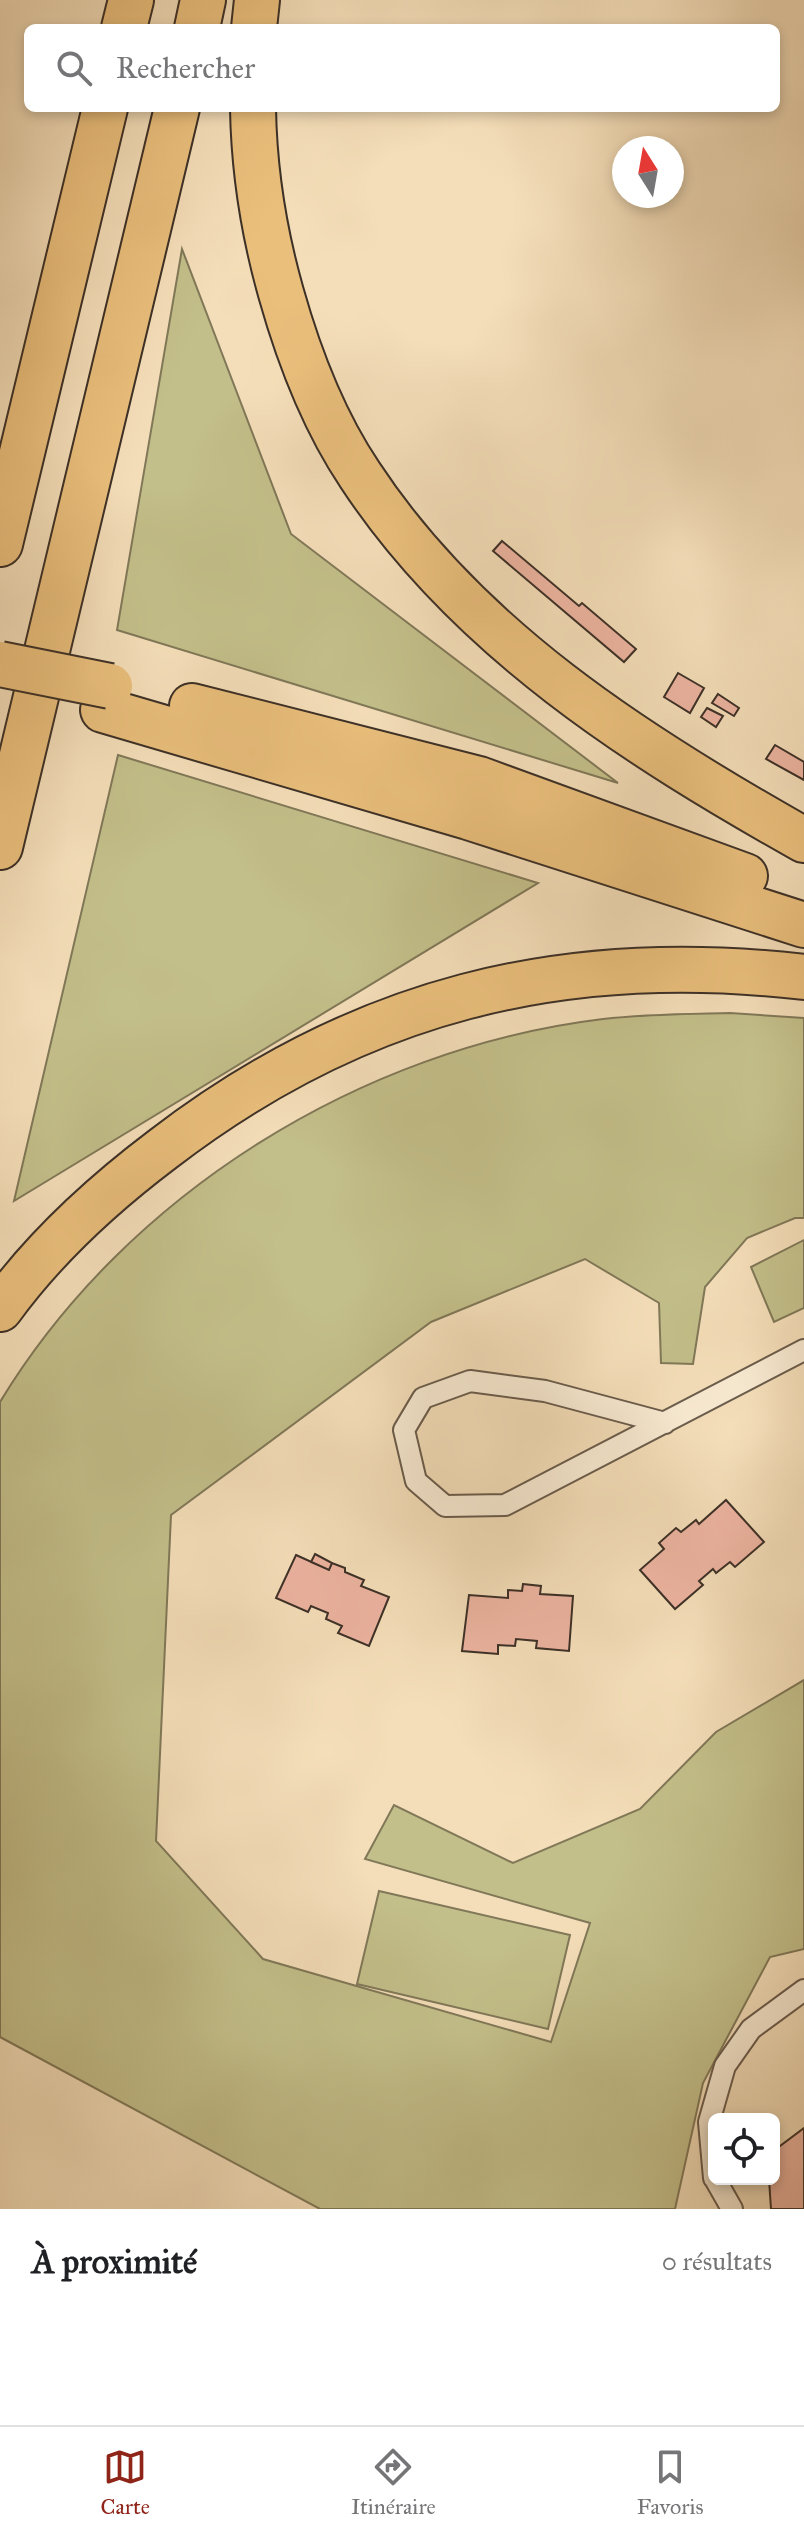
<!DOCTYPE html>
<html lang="fr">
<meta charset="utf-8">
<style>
body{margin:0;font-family:"IM FELL Great Primer",serif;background:#f2f2f2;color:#202124}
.controls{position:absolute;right:24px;bottom:24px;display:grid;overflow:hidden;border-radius:12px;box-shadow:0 4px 12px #0003}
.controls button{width:72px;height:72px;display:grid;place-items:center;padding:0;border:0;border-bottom:2px solid #e0e0e0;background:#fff;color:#202124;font:40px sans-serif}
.compass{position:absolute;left:612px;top:136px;width:72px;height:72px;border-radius:50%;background:#fff;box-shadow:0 4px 12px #0003;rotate:349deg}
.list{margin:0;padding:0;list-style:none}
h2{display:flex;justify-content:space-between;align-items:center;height:104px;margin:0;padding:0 32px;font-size:34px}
h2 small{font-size:26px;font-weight:400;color:#757577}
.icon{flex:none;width:44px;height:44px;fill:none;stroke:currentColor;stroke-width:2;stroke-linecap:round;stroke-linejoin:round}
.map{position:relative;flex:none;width:804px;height:2209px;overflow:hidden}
.search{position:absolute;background:#fff;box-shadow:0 4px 12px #0003;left:24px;right:24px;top:24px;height:88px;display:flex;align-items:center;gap:20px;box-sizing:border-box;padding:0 28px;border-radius:12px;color:#757577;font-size:30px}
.sheet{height:216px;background:#fff}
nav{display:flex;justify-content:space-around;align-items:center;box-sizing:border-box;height:112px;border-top:2px solid #e0e0e0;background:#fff;font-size:22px;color:#757577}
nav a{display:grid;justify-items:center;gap:4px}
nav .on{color:#8f2418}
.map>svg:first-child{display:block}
.green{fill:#c3bf8a;stroke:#807858;stroke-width:2}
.building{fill:#edb4a1;stroke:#3c3027;stroke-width:2}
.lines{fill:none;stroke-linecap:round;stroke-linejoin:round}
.service-casing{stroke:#6a5c4c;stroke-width:24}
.trunk-casing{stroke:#3c3027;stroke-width:48}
.service{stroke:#f8ead2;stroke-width:20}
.trunk{stroke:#eabf7c;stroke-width:44}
.trunk-bridge-casing{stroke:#3c3027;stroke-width:48;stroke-linecap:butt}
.trunk-bridge{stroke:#eabf7c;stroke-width:44}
</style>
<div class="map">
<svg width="804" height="2209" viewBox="0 0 804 2209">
<rect width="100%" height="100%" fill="#f4deb9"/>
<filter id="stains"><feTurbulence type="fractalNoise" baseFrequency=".0025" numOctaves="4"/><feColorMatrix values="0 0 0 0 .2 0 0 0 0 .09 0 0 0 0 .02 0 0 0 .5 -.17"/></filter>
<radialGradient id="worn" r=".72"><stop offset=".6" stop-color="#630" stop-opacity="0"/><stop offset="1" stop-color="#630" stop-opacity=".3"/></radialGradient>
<path class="green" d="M182,249L291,534L618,783L117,630Z
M118,755L538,883L14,1201Z
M730,1013L804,1018V1218H795L747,1238L705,1287L693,1364L661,1363L659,1303L585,1259L431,1322L171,1515L156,1841L263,1959L551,2042L590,1923L365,1859L394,1805L513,1863L640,1809L716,1732L804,1680V1949L770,1957L703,2083L675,2209H320L0,2037V1402C126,1194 362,1048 603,1019C645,1014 688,1014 730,1013Z
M804,1240V1308L774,1322L751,1267Z
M379,1891L570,1935L548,2029L357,1984Z"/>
<path class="building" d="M502,541L579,606L582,603L636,649L624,662L493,551Z
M678,673L704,688L690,713L664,697Z
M718,694L739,708L734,716L712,703Z
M707,708L723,716L716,727L701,717Z
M775,745L804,762V780L766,759Z
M726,1500L764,1542L735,1567L730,1562L716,1573L713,1569L699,1581L703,1585L675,1609L640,1570L664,1549L659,1543L676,1528L681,1532L696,1520L699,1524Z
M315,1554L332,1563L329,1570L311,1562Z
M296,1555L329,1570L332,1563L345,1568V1572L364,1580L361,1586L389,1597L369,1646L338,1633L342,1626L326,1619L328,1613L311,1606L308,1612L276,1598Z
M523,1584L541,1586L540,1594L573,1596L569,1651L536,1648L537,1641L516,1639L515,1646L498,1645V1654L462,1651L469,1595L508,1598V1590L522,1591Z
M804,2128V2209H771L769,2179H774L776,2149Z"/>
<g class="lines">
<defs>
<path id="service" d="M665,1423L545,1391L470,1381L423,1398L404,1430L416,1481L445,1506L505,1505L804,1350
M714,2178L709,2122L725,2066L751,2029L804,1990
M715,2179L732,2209"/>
<path id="trunk" d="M124,28L131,0
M197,28L203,0
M254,28L257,0
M253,108C254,170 264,233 281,293C299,357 323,420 360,475C467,638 638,747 804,840
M0,544L105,108
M192,706L479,779L745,876
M103,710L468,817L804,925
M0,847L177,108
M0,1309C45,1247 102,1195 163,1149C357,1000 562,949 804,977"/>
</defs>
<use href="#service" class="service-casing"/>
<use href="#trunk" class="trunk-casing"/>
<use href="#service" class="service"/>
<use href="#trunk" class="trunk"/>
<defs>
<path id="trunk-bridge" d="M0,664L110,686"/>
</defs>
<use href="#trunk-bridge" class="trunk-bridge-casing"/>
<use href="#trunk-bridge" class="trunk-bridge"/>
</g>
<rect width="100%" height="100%" filter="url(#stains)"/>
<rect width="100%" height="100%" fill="url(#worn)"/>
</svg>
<div class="controls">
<button><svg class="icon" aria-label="locate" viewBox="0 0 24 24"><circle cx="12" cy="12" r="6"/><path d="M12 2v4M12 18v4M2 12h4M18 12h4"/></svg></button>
</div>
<svg class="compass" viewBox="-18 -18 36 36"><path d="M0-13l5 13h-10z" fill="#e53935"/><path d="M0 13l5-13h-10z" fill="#757577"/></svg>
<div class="search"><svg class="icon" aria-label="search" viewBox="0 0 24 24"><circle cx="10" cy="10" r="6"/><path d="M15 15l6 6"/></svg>Rechercher</div>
</div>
<section class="sheet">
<h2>À proximité<small>0 résultats</small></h2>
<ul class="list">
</ul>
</section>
<nav>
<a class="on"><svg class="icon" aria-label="map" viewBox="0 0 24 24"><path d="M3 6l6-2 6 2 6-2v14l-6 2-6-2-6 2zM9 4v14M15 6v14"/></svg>Carte</a>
<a><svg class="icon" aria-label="directions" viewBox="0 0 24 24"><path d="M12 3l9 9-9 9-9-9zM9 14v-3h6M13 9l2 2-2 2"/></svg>Itinéraire</a>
<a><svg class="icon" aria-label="saved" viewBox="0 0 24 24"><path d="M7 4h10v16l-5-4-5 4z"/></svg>Favoris</a>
</nav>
